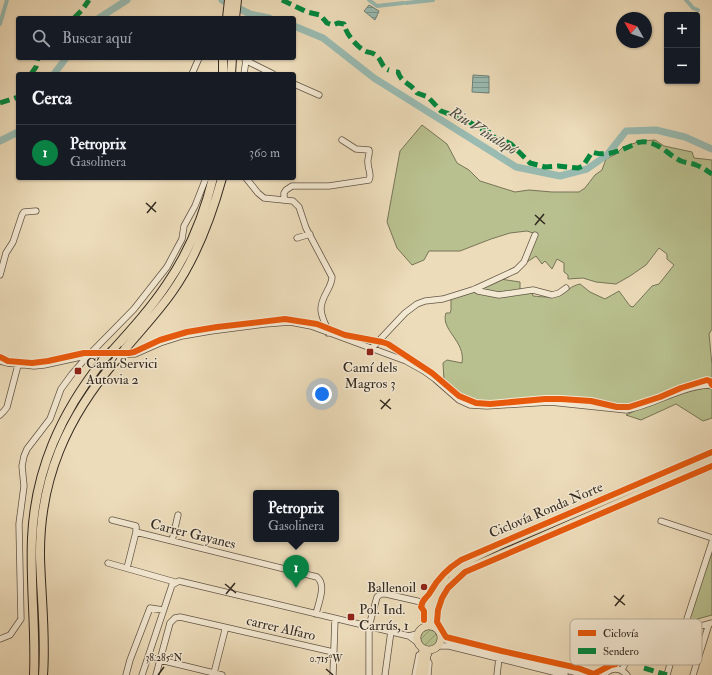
<!DOCTYPE html>
<html lang="es">
<meta charset="utf-8">
<style>
body{margin:0;font-family:"IM FELL Double Pica",serif;background:#242831;color:#f1f3f6}
.controls{position:absolute;right:12px;top:12px;display:grid;overflow:hidden;border-radius:4px;box-shadow:0 1px 3px #0004}
.controls button{width:36px;height:36px;display:grid;place-items:center;padding:0;border:0;border-bottom:1px solid #363941;background:#171b24;color:#f1f3f6;font:20px sans-serif}
.compass{position:absolute;left:616px;top:12px;width:36px;height:36px;border-radius:50%;background:#171b24;box-shadow:0 1px 3px #0004;rotate:310deg}
.you{position:absolute;left:322px;top:394px;width:14px;height:14px;margin:-10px;border:3px solid #fff;border-radius:50%;background:#1a73e8;box-shadow:0 0 0 6px #1a73e833}
.badge{display:grid;place-items:center;width:26px;height:26px;border-radius:50%;background:#0b8043;color:#fff;font-size:13px;font-weight:700}
.pin{position:absolute;translate:-50% -33px;filter:drop-shadow(0 1px 2px #0008)}
.pin::after{content:'';position:absolute;top:21px;width:14px;height:12px;background:inherit;clip-path:polygon(0 0,100% 0,50% 100%)}
.popup{position:absolute;left:253px;top:490px;width:86px;height:52px;box-sizing:border-box;display:grid;place-content:center;border-radius:4px;background:#171b24;filter:drop-shadow(0 1px 3px #0005);font-size:13px;white-space:nowrap;color:#9ea1a6}
.popup b{font-size:15px;color:#f1f3f6}
.popup::after{content:'';position:absolute;left:50%;top:100%;margin-left:-8px;border:8px solid transparent;border-top-color:#171b24}
.list{margin:0;padding:0;list-style:none}
h2{display:flex;justify-content:space-between;align-items:center;height:52px;margin:0;padding:0 16px;font-size:17px}
h2 small{font-size:13px;font-weight:400;color:#9ea1a6}
.list li{display:grid;grid-template-columns:26px 1fr auto;gap:12px;align-items:center;box-sizing:border-box;height:56px;padding:0 16px;border-top:1px solid #363941}
.list b{display:block;font-size:15px;white-space:nowrap}
.list p{margin:0;font-size:13px;white-space:nowrap;color:#9ea1a6}
.list em{font-size:13px;font-style:normal;color:#9ea1a6}
.icon{flex:none;width:22px;height:22px;fill:none;stroke:currentColor;stroke-width:2;stroke-linecap:round;stroke-linejoin:round}
.map{position:relative;flex:none;width:712px;height:675px;overflow:hidden}
.search{position:absolute;background:#171b24;box-shadow:0 1px 3px #0004;left:16px;top:16px;width:280px;height:44px;display:flex;align-items:center;gap:10px;box-sizing:border-box;padding:0 14px;border-radius:4px;color:#9ea1a6;font-size:15px}
.panel{position:absolute;background:#171b24;box-shadow:0 1px 3px #0004;left:16px;top:72px;width:280px;height:108px;border-radius:4px}
.map>svg:first-child{display:block}
.grass{fill:#b9c08f;stroke:#767558}
.garden{fill:url(#garden-furrows);stroke:#767558}
.water{fill:url(#water-rules);stroke:#708178}
.lines{fill:none;stroke-linecap:round;stroke-linejoin:round}
.canal{stroke:#99bbb2;stroke-width:4}
.river{stroke:#99bbb2;stroke-width:7}
.minor-casing{stroke:#625647;stroke-width:7}
.major-casing{stroke:#332a21;stroke-width:8}
.highway-casing{stroke:#332a21;stroke-width:10}
.minor{stroke:#f3e8d2;stroke-width:5.5}
.major{stroke:#eddcba;stroke-width:7}
.highway{stroke:#eddcba;stroke-width:8}
.highway-bridge-casing{stroke:#332a21;stroke-width:10;stroke-linecap:butt}
.highway-bridge{stroke:#eddcba;stroke-width:8}
.quiet{stroke:#00873e;stroke-width:5;stroke-dasharray:10 5;stroke-linecap:butt}
.cycleway-casing{stroke:#f3e8d2;stroke-width:8}
.cycleway{stroke:#e8590c;stroke-width:6}
.ticks{fill:none;stroke:#332a21;stroke-width:1.5}
.poi-dot{fill:#8f2418;stroke:#f3e8d2;stroke-width:1.5}
.labels{text-anchor:middle;dominant-baseline:central;stroke-width:3;stroke-linejoin:round;paint-order:stroke}
.poi-label{font-size:14px;fill:#332a21;stroke:#f3e8d2;text-anchor:start}
.street-label{font-size:14px;fill:#332a21;stroke:#f3e8d2}
.water-label{font-size:15px;font-style:italic;fill:#4c4e45;stroke:#f3e8d2}
.key{fill:#f3e8d2;stroke:#b9af9d;stroke-width:1}
.key-label{font-size:11px;fill:#332a21}
.ticks-label{font-size:10px;text-anchor:middle;fill:#332a21;stroke:#f3e8d2;stroke-width:3;stroke-linejoin:round;paint-order:stroke}
</style>
<div class="map">
<svg width="712" height="675" viewBox="0 0 712 675">
<defs>
<pattern id="garden-furrows" width="10" height="10" patternUnits="userSpaceOnUse"><rect width="10" height="10" fill="#b9c08f"/><path d="M-1 1l2-2M0 10L10 0M9 11l2-2" fill="none" stroke="#979c74"/></pattern>
<pattern id="water-rules" width="6" height="5" patternUnits="userSpaceOnUse"><rect width="6" height="5" fill="#99bbb2"/><path d="M0 2.5h6" fill="none" stroke="#7d9890"/></pattern>
</defs>
<rect width="100%" height="100%" fill="#eddcba"/>
<filter id="stains"><feTurbulence type="fractalNoise" baseFrequency=".005" numOctaves="4"/><feColorMatrix values="0 0 0 0 .2 0 0 0 0 .09 0 0 0 0 .02 0 0 0 .5 -.17"/></filter>
<radialGradient id="worn" r=".72"><stop offset=".6" stop-color="#630" stop-opacity="0"/><stop offset="1" stop-color="#630" stop-opacity=".3"/></radialGradient>
<path class="grass" d="M422,125L447,144L457,163L469,170L480,181L515,192L529,190L552,192H579L585,188L595,175L602,170L606,159L616,154L623,147L641,141L655,140L664,146L692,152L694,158L712,160V329L709,334L712,365V383C701,385 694,381 682,385C664,392 647,402 628,405C615,407 602,401 589,400C577,398 565,397 553,397C526,397 497,406 471,399C461,397 451,387 444,380L443,363L447,360L462,363C466,341 440,330 446,313H450L451,310V299L500,279L520,282V290L532,292L533,296C542,297 552,298 560,295C567,291 571,286 580,284L590,292L605,299L619,291L630,306L633,307L652,286L659,284L674,265L667,259V254L659,248L646,265L630,276L616,284L596,282L583,278L568,279V275L564,272V263L557,259L552,269L545,261L542,264L536,256L527,262L523,259L533,233L527,231L510,233L491,239L460,251H429L424,260L412,265L397,248L387,222L400,151Z
M704,388L712,389V418L703,421L676,404L641,420L626,415L661,398Z
M712,552V615L690,621L688,620Z"/>
<path class="garden" d="M418 639a10 10 0 1 1 20 0a10 10 0 1 1-20 0Z"/>
<path class="water" d="M369,5L379,11L375,20L364,11Z
M473,75L489,76V93L472,92Z"/>
<g class="lines">
<path class="canal" d="M369,0L377,6L403,3
M686,0L693,8L698,10
M406,3L433,0
M0,24L7,0"/>
<path class="river" d="M222,0L250,14L269,18
M99,18L127,0
M294,26L323,38L374,78L516,167L560,176L587,169L607,155L626,131L656,130L685,137L712,149
M54,74L66,58
M0,141L18,132"/>
<defs>
<path id="minor" d="M244,58L249,62L273,74
M192,74L199,58
M244,74L246,60
M294,84L319,95
M246,178L258,193L264,198L293,201L299,207L306,228L332,277C332,288 321,296 321,309C321,318 327,325 328,333
M284,200V193L286,190L292,186H329L369,180C372,175 368,170 368,163C367,159 370,155 369,150L356,149L342,140
M297,238L310,234
M0,275L6,253L13,242L22,215L24,212L36,211
M475,289L478,291L499,295L533,290L552,295L559,293L566,288
M372,348L405,313L417,304L425,301L443,299L475,289L516,270L524,262L535,235
M0,361L7,363L34,366L44,365L90,355L135,354L160,343L182,336L211,331L265,324L290,322L311,326L406,361L424,371L435,379L459,400L470,405L487,406L550,402L626,410C655,405 682,385 712,385
M0,415L4,411L7,407L18,365
M112,520L136,526V532L317,577C327,585 318,604 316,614
M661,521L712,538
M172,541L178,515
M108,563L175,582
M127,568L136,532
M224,627L333,652
M683,631L712,542
M409,636L417,634
M0,639L10,635L21,619L19,524L24,486L22,466L24,456L27,449L50,419L61,389L72,374L85,359L134,309L167,267L182,239L184,226L195,206L206,178
M442,639L586,675
M439,646H449L565,675
M148,657L222,675
M426,658L429,663L428,675
M622,670C629,656 631,648 646,641L712,623
M126,675L130,660L150,608L163,610
M142,675L172,585L179,581L409,636L417,642
M156,675L170,623L175,618L180,617L224,627L225,630L214,673
M333,675L335,619
M369,675V626L377,597L381,594H386L430,604
M385,675L391,631
M415,675L419,655
M497,675L499,658
M604,675C611,667 620,667 627,675
M667,675L679,632
M693,675L709,624"/>
<path id="major" d="M417 638a12 12 0 1 1 24 0a12 12 0 1 1-24 0Z
M426,626L430,604L437,587L446,575L457,566L499,546L712,455
M432,626C436,600 439,587 462,571L712,462
M419,675L423,649
M424,675L427,656L429,651"/>
<path id="highway" d="M227,18L229,0
M235,18L237,0
M223,74V58
M231,74L232,58
M125,349C141,330 158,312 172,292C196,258 211,218 222,178
M113,350C132,329 151,308 167,284C189,252 204,215 213,178
M34,675C36,629 30,584 32,538C35,470 61,413 103,360
M43,675C46,636 41,596 40,557C39,479 67,417 117,359"/>
</defs>
<use href="#minor" class="minor-casing"/>
<use href="#major" class="major-casing"/>
<use href="#highway" class="highway-casing"/>
<use href="#minor" class="minor"/>
<use href="#major" class="major"/>
<use href="#highway" class="highway"/>
<defs>
<path id="highway-bridge" d="M117,359L125,349
M103,360L113,350"/>
</defs>
<use href="#highway-bridge" class="highway-bridge-casing"/>
<use href="#highway-bridge" class="highway-bridge"/>
<path class="quiet" d="M282,0L307,12L320,15L327,23L333,25L338,23L344,24C346,34 356,46 365,51C369,53 373,52 377,56C382,61 382,68 389,70
M74,18L82,10L89,0
M396,72H398C402,84 410,82 417,93L428,97L441,111L468,121L477,127L489,132L497,140H503L511,144L530,163L545,167L558,166L578,168L583,166L592,152C607,157 619,151 633,145C635,144 638,142 641,142C657,140 668,155 681,161C686,163 692,163 696,165C702,167 707,171 712,174
M31,74L36,67L38,58
M0,103L18,97
M650,652L672,659
M644,668L667,675"/>
<defs>
<path id="cycleway" d="M0,357L8,361L32,363L48,361L84,353H129L134,352L160,340L187,332L217,327L285,319L317,324L345,335L382,342L388,344L432,373L459,396L476,403L490,404L545,399H561L591,401L617,407H629L660,397L681,388L707,380L710,381L712,385
M424,620V611L421,607C423,597 427,599 431,591C438,578 447,569 461,560L712,452
M638,644L631,645L625,654L616,664L611,665L594,674L578,668L502,651L446,637L437,622L438,610L442,598L448,588L465,572L712,466"/>
</defs>
<use href="#cycleway" class="cycleway-casing"/>
<use href="#cycleway" class="cycleway"/>
</g>
<path class="ticks" d="M146,203L156,212M147,213L156,202M535,215L545,224M535,225L544,214M380,400L391,409M381,409L390,399M225,584L236,593M226,594L235,583M614,596L625,605M615,606L624,595M326,669L333,675M158,675L164,667"/>
<g class="poi-dot">
<rect x="366" y="348" width="8" height="8" rx="2"/>
<rect x="74" y="367" width="8" height="8" rx="2"/>
<circle cx="424" cy="587" r="4"/>
<rect x="347" y="613" width="8" height="8" rx="2"/>
</g>
<g class="labels">
<g class="poi-label">
<text x="86" y="363">Camí Servici<tspan x="86" dy="16">Autovia 2</tspan></text>
<text x="370" y="367" text-anchor="middle">Camí dels<tspan x="370" dy="16">Magros 3</tspan></text>
<text x="416" y="587" text-anchor="end">Ballenoil</text>
<text x="359" y="609">Pol. Ind.<tspan x="359" dy="16">Carrús, 1</tspan></text>
</g>
<g class="street-label">
<text transform="translate(546 510) rotate(-23)">Ciclovía Ronda Norte</text>
<text transform="translate(193 534) rotate(14)">Carrer Gayanes</text>
<text transform="translate(281 628) rotate(13)">carrer Alfaro</text>
</g>
<g class="water-label">
<text transform="translate(483 131) rotate(32)">Riu Vinalopó</text>
</g>
</g>
<rect x="570" y="619" width="132" height="46" rx="6" class="key"/>
<rect x="578" y="630" width="18" height="6" fill="#e8590c"/>
<rect x="578" y="648" width="18" height="6" fill="#00873e"/>
<g class="key-label">
<text x="603" y="637">Ciclovía</text>
<text x="603" y="655">Sendero</text>
</g>
<g class="ticks-label">
<text x="164" y="661">38.285°N</text>
<text x="326" y="662">0.715°W</text>
</g>
<rect width="100%" height="100%" filter="url(#stains)"/>
<rect width="100%" height="100%" fill="url(#worn)"/>
</svg>
<div class="controls">
<button>+</button>
<button>−</button>
</div>
<svg class="compass" viewBox="-18 -18 36 36"><path d="M0-13l5 13h-10z" fill="#e53935"/><path d="M0 13l5-13h-10z" fill="#9ea1a6"/></svg>
<div class="you"></div>
<div class="pin badge" style="left:296px;top:588px">1</div>
<div class="popup"><b>Petroprix</b>Gasolinera</div>
<div class="search"><svg class="icon" aria-label="search" viewBox="0 0 24 24"><circle cx="10" cy="10" r="6"/><path d="M15 15l6 6"/></svg>Buscar aquí</div>
<section class="panel">
<h2>Cerca<small></small></h2>
<ul class="list">
<li><span class="badge">1</span><div><b>Petroprix</b><p>Gasolinera</p></div><em>360 m</em></li>
</ul>
</section>
</div>
